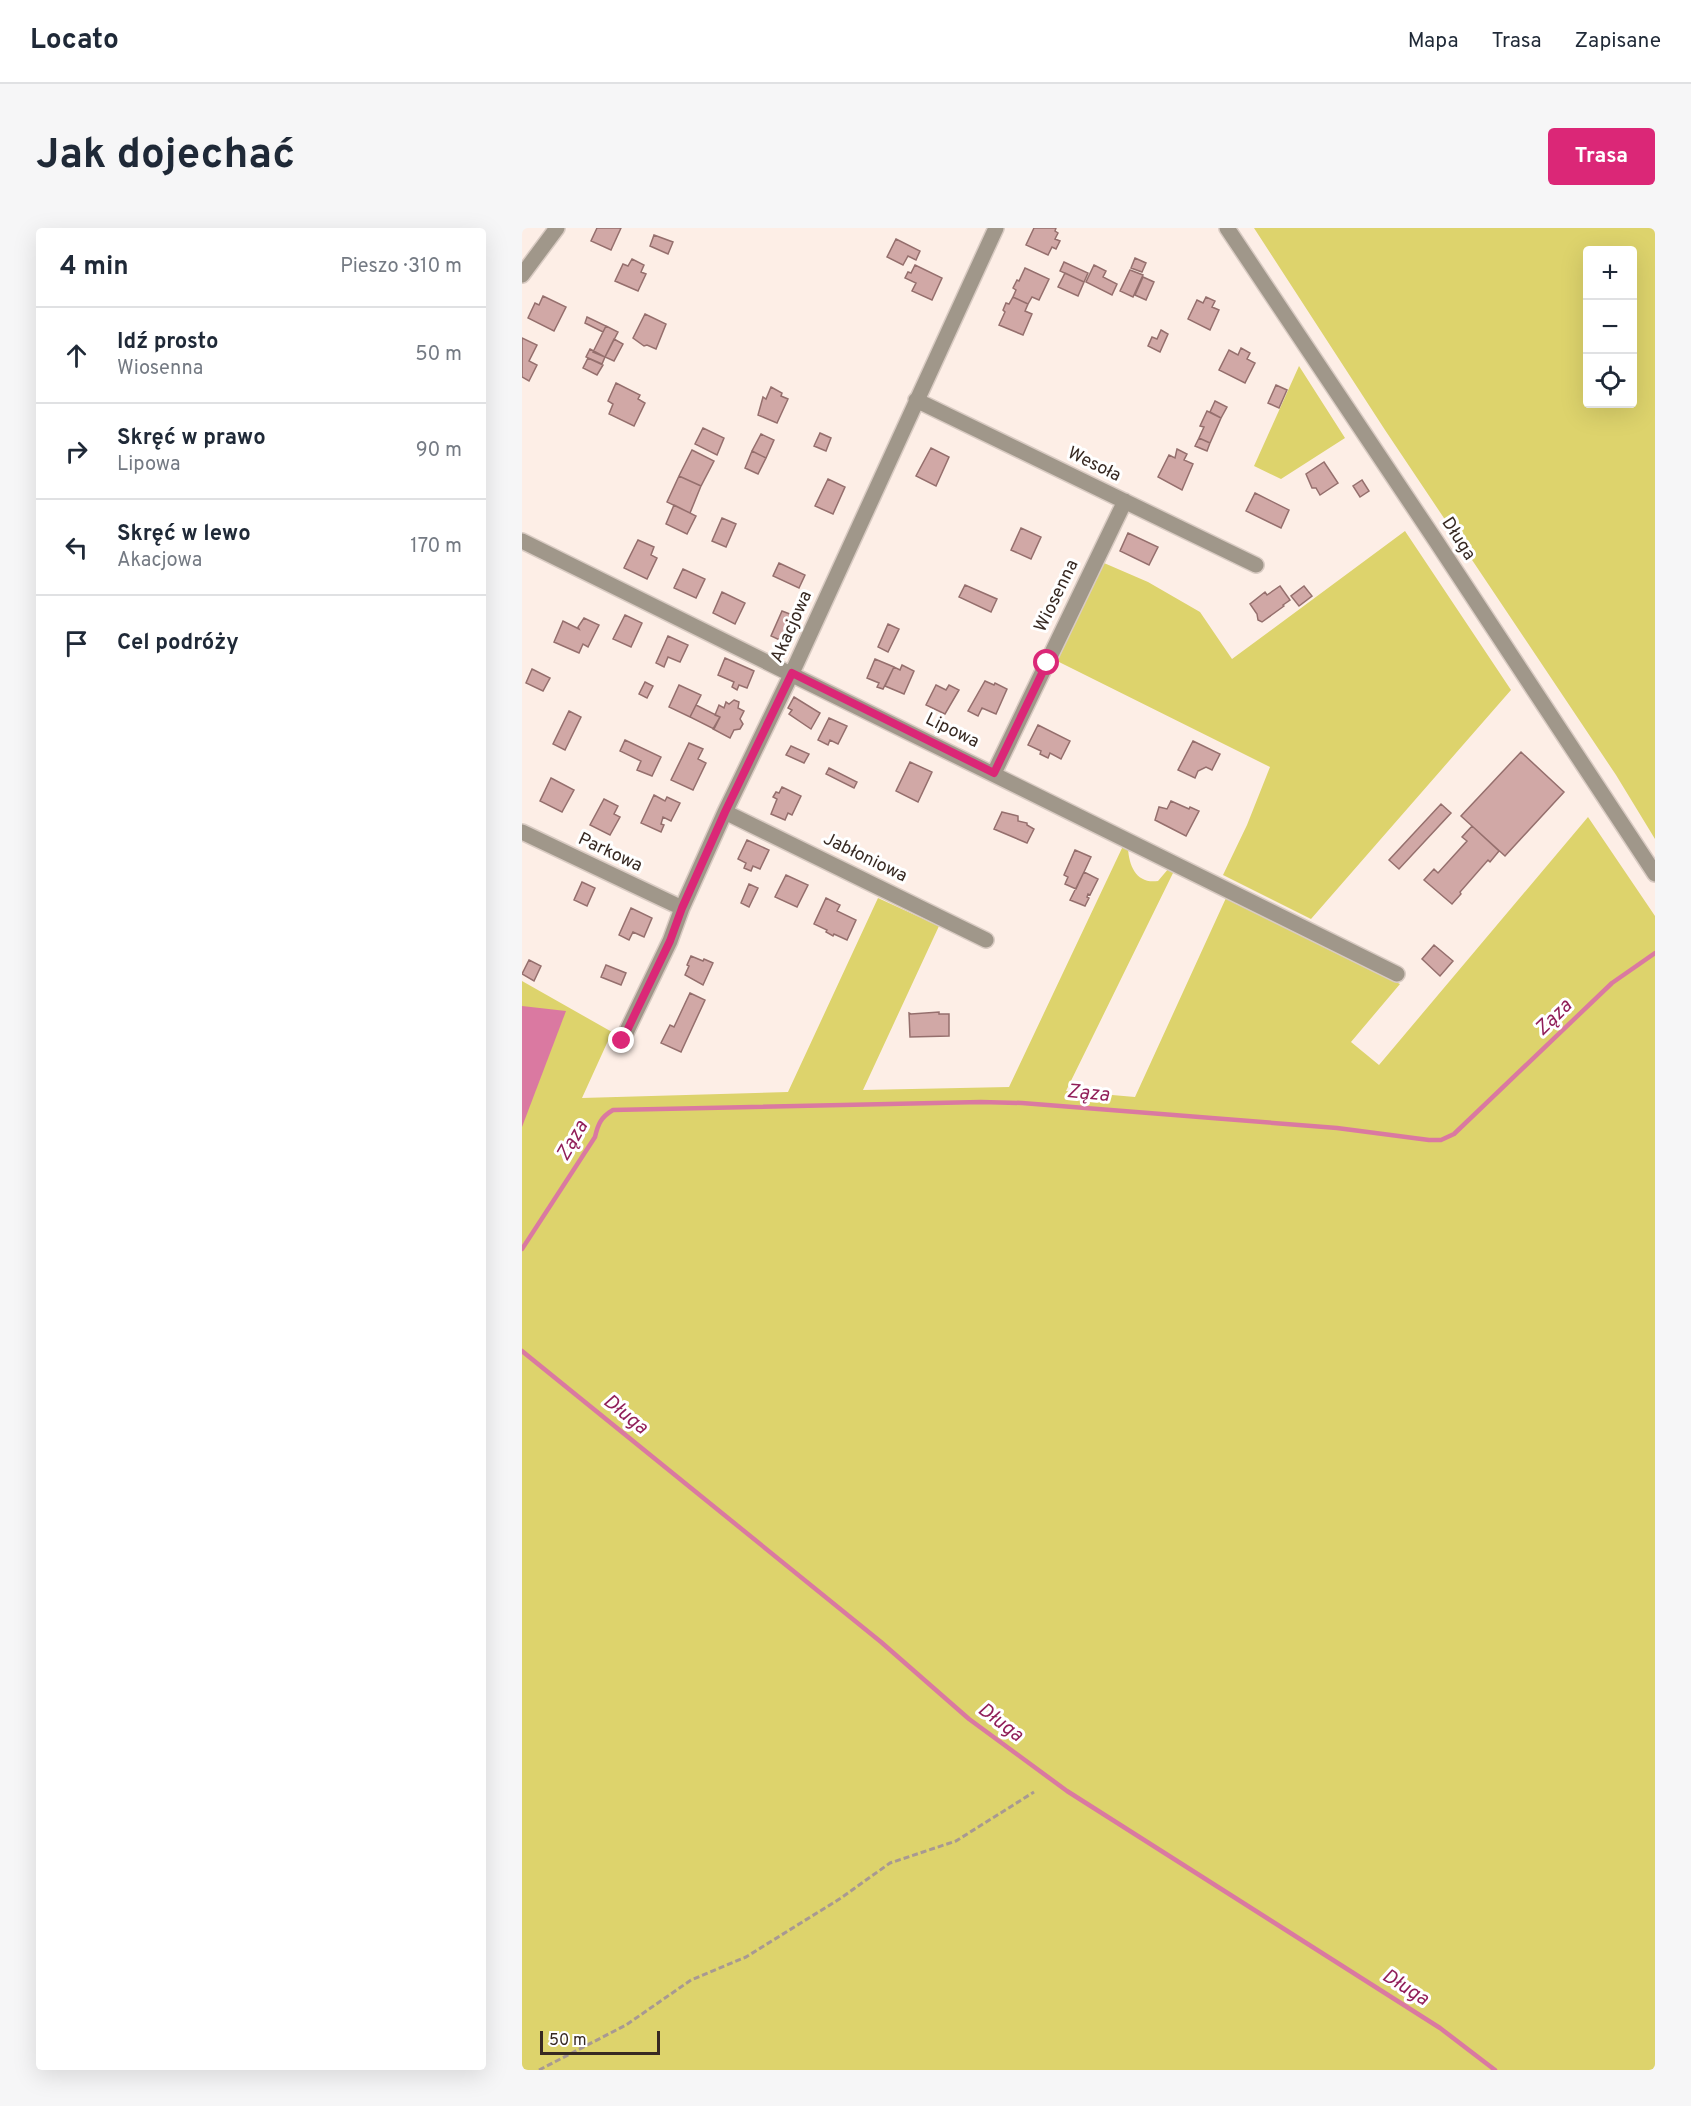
<!DOCTYPE html>
<html lang="pl">
<meta charset="utf-8">
<style>
body{margin:0;font-family:Overpass,sans-serif;background:#f6f6f7;color:#1f2937}
.controls{position:absolute;right:18px;top:18px;display:grid;overflow:hidden;border-radius:6px;box-shadow:0 6px 24px #0002}
.controls button{width:54px;height:54px;display:grid;place-items:center;padding:0;border:0;border-bottom:2px solid #e0e1e3;background:#fff;color:#1f2937;font:30px sans-serif}
.scale{position:absolute;left:18px;bottom:15px;width:120px;box-sizing:border-box;padding-left:6px;border:3px solid #372922;border-top:0;font-size:16px;line-height:21px;white-space:nowrap;color:#372922;-webkit-text-stroke:4px #fff;paint-order:stroke}
.stop{position:absolute;width:18px;height:18px;margin:-14px;border:4px solid #db2777;border-radius:50%;background:#fff}
.stop.end{background:#db2777;border-color:#fff;box-shadow:0 2px 6px #0008}
.list{margin:0;padding:0;list-style:none}
h2{display:flex;justify-content:space-between;align-items:center;height:78px;margin:0;padding:0 24px;font-size:26px}
h2 small{font-size:20px;font-weight:400;color:#747a83}
.list li{display:grid;grid-template-columns:39px 1fr auto;gap:18px;align-items:center;box-sizing:border-box;height:96px;padding:0 24px;border-top:2px solid #e0e1e3}
.list b{display:block;font-size:22px;white-space:nowrap}
.list p{margin:0;font-size:20px;white-space:nowrap;color:#747a83}
.list em{font-size:20px;font-style:normal;color:#747a83}
.icon{flex:none;width:33px;height:33px;fill:none;stroke:currentColor;stroke-width:2;stroke-linecap:round;stroke-linejoin:round}
.map{position:relative;flex:none;width:1133px;height:1842px;overflow:hidden;border-radius:6px}
header{display:flex;align-items:center;gap:36px;box-sizing:border-box;height:84px;padding:0 30px;background:#fff;border-bottom:2px solid #e0e1e3}
header strong{font-size:28px}
nav{display:flex;gap:33px;margin-inline-start:auto;font-size:21px}
.intro{display:flex;align-items:center;justify-content:space-between;box-sizing:border-box;height:144px;padding:0 36px}
h1{margin:0;font-size:42px}
.button{padding:15px 27px;border-radius:6px;background:#db2777;color:#fff;font-size:21px;font-weight:700}
main{display:flex;gap:36px;padding:0 36px}
aside{flex:1;background:#fff;border-radius:6px;box-shadow:0 6px 24px #0002}
.map>svg:first-child{display:block}
.green{fill:#ddd36c;fill-rule:evenodd}
.water{fill:#da79a1}
.lines{fill:none;stroke-linecap:round;stroke-linejoin:round}
.stream{stroke:#da79a1;stroke-width:4.5}
.building{fill:#d1a8a6;stroke:#956f6d;stroke-width:1.5}
.minor-casing{stroke:#d9cbc3;stroke-width:18}
.path{stroke:#a89992;stroke-width:3;stroke-dasharray:6 3;stroke-linecap:butt}
.minor{stroke:#a0978a;stroke-width:15}
.route{stroke:#db2777;stroke-width:8}
.labels{text-anchor:middle;dominant-baseline:central;stroke-width:6;stroke-linejoin:round;paint-order:stroke}
.street-label{font-size:18px;fill:#372922;stroke:#fff}
.water-label{font-size:20px;font-style:italic;fill:#911f59;stroke:#fff}
</style>
<header>
<strong>Locato</strong>
<nav><a>Mapa</a><a>Trasa</a><a>Zapisane</a></nav>
</header>
<div class="intro"><h1>Jak dojechać</h1><a class="button">Trasa</a></div>
<main>
<aside>
<h2>4 min<small>Pieszo · 310 m</small></h2>
<ul class="list">
<li><svg class="icon" aria-label="ahead" viewBox="0 0 24 24"><path d="M12 20V5M6 11l6-6 6 6"/></svg><div><b>Idź prosto</b><p>Wiosenna</p></div><em>50 m</em></li>
<li><svg class="icon" aria-label="right" viewBox="0 0 24 24"><path d="M7 20v-9h11M14 6l5 5-5 5"/></svg><div><b>Skręć w prawo</b><p>Lipowa</p></div><em>90 m</em></li>
<li><svg class="icon" aria-label="left" viewBox="0 0 24 24"><path d="M17 20v-9H6M10 6l-5 5 5 5"/></svg><div><b>Skręć w lewo</b><p>Akacjowa</p></div><em>170 m</em></li>
<li><svg class="icon" aria-label="arrive" viewBox="0 0 24 24"><path d="M6 21V4h12l-3 4 3 4H6"/></svg><div><b>Cel podróży</b></div></li>
</ul>
</aside>
<div class="map">
<svg width="1133" height="1842" viewBox="0 0 1133 1842">
<rect width="100%" height="100%" fill="#fdeee6"/>
<path class="green" d="M732,0H1133V611L1094,547L863,202ZM1066,22H1110V176H1066Z
M777,138L823,210L759,251L732,238Z
M883,303L989,462L789,691L701,647L725,597L748,539L535,433L582,335L626,354L678,384L710,431Z
M1066,589L1133,688V1842H0V753L90,804L60,870L266,864L356,670L417,698L341,862L487,859L601,618L606,620C607,639 615,656 636,653L647,640L652,643L544,863L613,869L704,670L878,756L829,814L857,837Z"/>
<path class="water" d="M0,778L44,783L0,899Z"/>
<g class="lines">
<path class="stream" d="M0,1021L73,909C76,896 79,889 91,882L459,874L500,875L815,900L907,912H919L932,906L1090,755L1133,725
M0,1123L359,1414L447,1491L545,1563L918,1800L973,1842"/>
</g>
<path class="building" d="M75,0H99L89,22L69,13Z
M512,0H534L533,3L536,5L533,11L538,13L534,21L530,19L526,27L504,17Z
M132,7L151,14L146,26L128,18Z
M374,11L398,23L394,32L386,28L381,37L365,29Z
M613,30L624,35L620,44L609,40Z
M110,31L122,37L119,44L124,46L116,63L93,53L101,36L106,38Z
M542,34L566,45L562,54L538,43Z
M393,37L420,50L410,72L390,63L394,55L383,50L386,44L389,45Z
M572,37L584,43L581,49L595,56L590,67L564,54Z
M503,40L527,51L517,72L510,69L506,76L491,69L494,62L491,60L495,52L497,53Z
M608,42L621,47L611,69L598,63Z
M543,45L562,54L556,68L536,59Z
M621,49L632,54L624,72L613,67Z
M21,68L44,79L32,103L6,90L13,75L17,77Z
M491,69L506,76L503,83L510,86L501,107L477,97L483,84L481,82L484,75L487,76Z
M684,69L693,73L690,79L697,82L688,102L666,91L675,72L681,75Z
M123,86L144,96L134,121L125,117L122,118L111,110Z
M65,89L84,98L81,104L63,95Z
M84,98L96,104L83,129L71,124Z
M639,102L646,106L638,124L626,118L630,109L635,111Z
M0,110L15,117L7,133L15,137L7,153L0,149Z
M92,111L101,116L92,133L83,129Z
M719,120L728,125L725,131L733,135L723,155L697,142L707,122L716,127Z
M68,121L83,129L80,136L64,129Z
M66,130L81,137L75,147L61,140Z
M94,155L118,167L116,171L123,175L112,198L87,186L91,176L86,173Z
M754,157L765,162L757,180L746,175Z
M249,159L260,165L259,168L266,171L255,195L236,187L241,169L244,171Z
M693,173L705,179L699,190L688,184Z
M685,183L699,190L688,215L677,210L682,199L678,198Z
M181,200L202,210L195,227L173,216Z
M298,205L309,210L304,223L292,218Z
M239,206L252,212L244,230L230,223Z
M677,210L688,215L685,223L673,218Z
M409,220L427,229L414,258L394,248Z
M655,221L665,226L662,232L671,236L660,262L636,249L647,227L653,230Z
M170,222L192,233L179,258L157,248Z
M230,223L244,230L236,246L223,240Z
M802,234L816,255L798,267L794,260H790L784,246Z
M157,248L179,258L168,285L145,274Z
M306,251L323,259L311,286L293,278Z
M840,252L847,263L838,269L831,258Z
M733,265L767,282L759,300L724,283Z
M152,277L174,288L165,306L144,296Z
M200,290L214,296L204,319L190,313Z
M499,300L519,309L509,331L489,322Z
M606,305L636,319L627,337L598,323Z
M116,312L132,319L129,327L135,330L125,351L102,340Z
M257,335L283,347L277,360L251,348Z
M161,341L183,351L174,370L152,360Z
M443,357L475,371L469,384L437,369Z
M758,358L768,372L761,377L762,378L740,394L736,392L735,386L728,376L743,364L745,367Z
M782,358L790,368L777,378L769,368Z
M200,364L223,375L213,396L191,385Z
M260,383L273,388L262,414L249,408Z
M103,387L120,395L109,419L91,411Z
M62,390L77,397L66,419L61,416L57,425L32,414L41,393L57,401L56,399Z
M366,396L377,401L366,424L356,419Z
M146,408L166,417L158,434L146,429L142,439L134,435Z
M203,430L232,443L225,460L217,457L215,462L210,459L212,454L196,447Z
M353,431L372,439L361,461L355,459L357,455L345,450Z
M380,437L392,443L382,466L363,458L372,439L378,442Z
M10,441L28,450L21,463L4,455Z
M463,453L472,457L473,455L485,461L474,486L460,480L456,488L446,483Z
M123,454L131,458L125,470L117,466Z
M157,457L179,467L168,489L147,479Z
M414,457L424,462L427,457L437,462L423,486L404,477Z
M272,469L298,485L289,501L267,486L270,482L266,480Z
M212,472L217,474L216,480L222,483L218,491L221,496L218,501L212,502L208,510L191,501L198,489L193,487L197,477L202,480L204,474L207,476Z
M174,477L198,489L192,501L168,489Z
M47,483L59,489L43,522L31,516Z
M307,490L325,498L316,516L308,512L306,517L296,512Z
M516,497L548,513L539,531L528,525L526,530L518,526L519,523L506,517Z
M103,512L139,529L130,548L115,542L119,533L98,523Z
M671,513L698,526L690,542L684,539L676,543L673,550L656,542Z
M167,515L181,521L176,531L184,535L171,562L149,552Z
M269,518L287,526L282,535L264,527Z
M999,524L1042,564L983,628L939,588Z
M388,534L410,544L396,574L374,563Z
M307,540L335,554L332,560L304,546Z
M29,550L52,562L40,584L18,573Z
M260,559L279,568L270,587L266,585L263,592L249,586L255,571L251,569L254,564L257,565Z
M132,567L143,573L145,569L158,575L149,593L141,589L139,596L142,597L139,604L119,595Z
M82,571L96,578L92,586L98,589L88,607L68,597Z
M649,573L667,581L668,579L677,583L664,608L633,592L637,579L645,581Z
M919,576L929,585L877,641L867,632Z
M480,584L496,588V593L505,595V597L512,601L505,615L472,601Z
M950,598L977,623L968,634L966,632L938,664L939,666L930,676L902,652L912,641L916,645L945,613L940,609Z
M225,612L247,622L238,641L231,638L229,643L222,640L224,635L216,631Z
M553,622L569,629L554,661L543,656L546,649L542,647Z
M562,644L576,651L568,667L566,666L565,669L567,670L563,678L548,672Z
M264,647L286,657L275,679L253,669Z
M60,654L73,660L65,678L52,672Z
M227,656L236,660L227,679L219,675Z
M304,670L318,677L315,683L334,692L325,712L312,706L311,708L304,704L305,702L292,696Z
M109,680L130,690L122,709L111,704L107,712L97,707Z
M912,717L931,733L918,748L900,731Z
M169,728L181,733L182,731L191,735L181,757L163,747L167,738L165,737Z
M7,732L19,738L12,753L0,746Z
M84,737L104,745L99,757L79,749Z
M168,765L183,772L159,824L139,815L148,797L152,799Z
M417,784V786H427V808L388,809L387,785L389,786Z"/>
<g class="lines">
<defs>
<path id="minor" d="M705,0L914,313L1133,646
M0,47L35,0
M394,172L734,337
M0,313L875,746
M472,545L603,273
M203,584L464,712
M0,604L160,680
M100,813L148,713L160,680L203,584L270,445L474,0"/>
</defs>
<use href="#minor" class="minor-casing"/>
<path class="path" d="M17,1842L104,1797L169,1752L224,1729L319,1670L368,1635L434,1613L512,1564"/>
<use href="#minor" class="minor"/>
</g>
<g class="lines">
<path class="route" d="M100,813L148,713L160,680L203,584L270,445L472,545L525,435"/>
</g>
<g class="labels">
<g class="street-label">
<text transform="translate(572 237) rotate(26)">Wesoła</text>
<text transform="translate(936 311) rotate(57)">Długa</text>
<text transform="translate(535 368) rotate(-64)">Wiosenna</text>
<text transform="translate(270 399) rotate(-66)">Akacjowa</text>
<text transform="translate(430 503) rotate(26)">Lipowa</text>
<text transform="translate(88 625) rotate(25)">Parkowa</text>
<text transform="translate(343 630) rotate(26)">Jabłoniowa</text>
</g>
<g class="water-label">
<text transform="translate(1032 790) rotate(-44)">Ząza</text>
<text transform="translate(566 866) rotate(5)">Ząza</text>
<text transform="translate(51 913) rotate(-60)">Ząza</text>
<text transform="translate(103 1187) rotate(39)">Długa</text>
<text transform="translate(478 1495) rotate(37)">Długa</text>
<text transform="translate(883 1760) rotate(32)">Długa</text>
</g>
</g>
</svg>
<div class="controls">
<button>+</button>
<button>−</button>
<button><svg class="icon" aria-label="locate" viewBox="0 0 24 24"><circle cx="12" cy="12" r="6"/><path d="M12 2v4M12 18v4M2 12h4M18 12h4"/></svg></button>
</div>
<div class="scale">50 m</div>
<div class="stop" style="left:525px;top:435px"></div>
<div class="stop end" style="left:100px;top:813px"></div>
</div>
</main>
